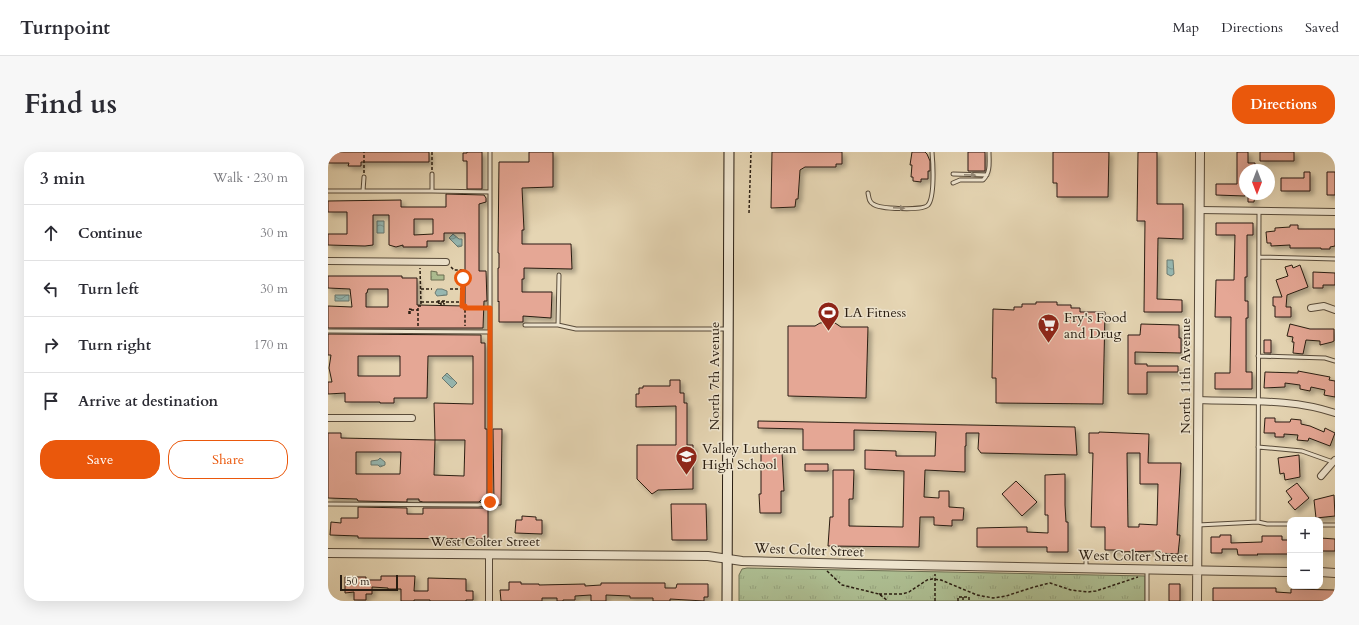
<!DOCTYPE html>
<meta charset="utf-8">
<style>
body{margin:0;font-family:Cardo,serif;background:#f7f7f7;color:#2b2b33}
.controls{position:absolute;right:12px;bottom:12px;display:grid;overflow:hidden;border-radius:8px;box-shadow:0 4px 16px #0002}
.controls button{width:36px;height:36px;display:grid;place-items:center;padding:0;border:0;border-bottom:1px solid #e1e1e2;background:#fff;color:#2b2b33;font:20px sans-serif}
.compass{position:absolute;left:911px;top:12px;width:36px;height:36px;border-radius:50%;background:#fff;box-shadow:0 4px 16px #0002;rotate:180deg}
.scale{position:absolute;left:12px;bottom:10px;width:58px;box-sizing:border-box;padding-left:4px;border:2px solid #291d11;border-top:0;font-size:11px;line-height:14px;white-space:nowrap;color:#291d11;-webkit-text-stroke:3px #eee4ce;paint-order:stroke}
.stop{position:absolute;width:12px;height:12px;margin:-9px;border:3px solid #ea580c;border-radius:50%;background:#fff}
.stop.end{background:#ea580c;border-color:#fff;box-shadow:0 1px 4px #0008}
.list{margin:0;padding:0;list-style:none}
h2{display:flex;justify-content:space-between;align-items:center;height:52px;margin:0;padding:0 16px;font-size:17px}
h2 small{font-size:13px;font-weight:400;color:#7c7c81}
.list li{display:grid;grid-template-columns:26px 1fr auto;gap:12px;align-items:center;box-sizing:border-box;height:56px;padding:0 16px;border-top:1px solid #e1e1e2}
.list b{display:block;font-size:15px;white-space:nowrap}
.list em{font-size:13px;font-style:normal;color:#7c7c81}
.actions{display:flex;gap:8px;padding:12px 16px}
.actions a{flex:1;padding:9px 0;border:1px solid #ea580c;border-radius:16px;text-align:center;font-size:14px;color:#ea580c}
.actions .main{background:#ea580c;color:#fff}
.icon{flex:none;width:22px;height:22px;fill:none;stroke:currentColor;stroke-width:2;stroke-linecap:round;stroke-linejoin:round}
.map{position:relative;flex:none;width:1007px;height:449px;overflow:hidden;border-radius:16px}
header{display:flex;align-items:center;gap:24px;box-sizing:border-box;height:56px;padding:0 20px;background:#fff;border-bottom:1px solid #e1e1e2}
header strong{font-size:19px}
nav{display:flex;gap:22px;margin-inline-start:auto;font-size:14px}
.intro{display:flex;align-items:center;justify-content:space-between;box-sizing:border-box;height:96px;padding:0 24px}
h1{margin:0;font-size:28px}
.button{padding:10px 18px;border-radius:16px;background:#ea580c;color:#fff;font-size:14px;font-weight:700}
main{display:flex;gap:24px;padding:0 24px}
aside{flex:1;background:#fff;border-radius:16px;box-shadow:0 4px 16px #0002}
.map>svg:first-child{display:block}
.park{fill:url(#park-tufts);stroke:#6b6e52}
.water{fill:url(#water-waves);stroke:#6a7a72}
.building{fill:#e5a795;stroke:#291d11;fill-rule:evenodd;filter:url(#shadow)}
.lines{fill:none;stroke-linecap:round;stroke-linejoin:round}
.service-casing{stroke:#584b3a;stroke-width:5}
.minor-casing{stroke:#584b3a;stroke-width:8}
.tertiary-casing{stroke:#584b3a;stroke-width:10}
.secondary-casing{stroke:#291d11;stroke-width:11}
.path{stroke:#291d11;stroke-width:1.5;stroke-dasharray:3 2;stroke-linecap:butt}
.service{stroke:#eee4ce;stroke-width:3}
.minor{stroke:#eee4ce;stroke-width:6}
.tertiary{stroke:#eee4ce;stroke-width:8}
.secondary{stroke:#eee4ce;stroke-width:9}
.path-bridge{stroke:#291d11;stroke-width:1.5;stroke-dasharray:3 2;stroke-linecap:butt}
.oneway{fill:#958a79}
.route{stroke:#ea580c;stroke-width:5}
.labels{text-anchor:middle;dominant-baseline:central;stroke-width:3;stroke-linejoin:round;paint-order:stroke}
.poi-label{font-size:14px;fill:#291d11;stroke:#eee4ce;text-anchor:start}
.street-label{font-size:14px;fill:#291d11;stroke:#eee4ce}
</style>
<header>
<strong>Turnpoint</strong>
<nav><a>Map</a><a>Directions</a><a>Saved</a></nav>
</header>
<div class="intro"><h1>Find us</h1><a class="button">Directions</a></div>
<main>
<aside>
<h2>3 min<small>Walk · 230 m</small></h2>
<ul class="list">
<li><svg class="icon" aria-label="ahead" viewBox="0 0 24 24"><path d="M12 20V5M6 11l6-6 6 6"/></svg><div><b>Continue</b></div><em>30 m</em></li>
<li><svg class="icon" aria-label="left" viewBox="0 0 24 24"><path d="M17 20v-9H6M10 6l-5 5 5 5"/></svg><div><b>Turn left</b></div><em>30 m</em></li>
<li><svg class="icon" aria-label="right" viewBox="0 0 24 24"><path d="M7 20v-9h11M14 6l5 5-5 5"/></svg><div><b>Turn right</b></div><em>170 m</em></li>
<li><svg class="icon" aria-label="arrive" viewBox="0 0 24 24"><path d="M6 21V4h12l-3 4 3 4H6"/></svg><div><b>Arrive at destination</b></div></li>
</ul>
<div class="actions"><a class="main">Save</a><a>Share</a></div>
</aside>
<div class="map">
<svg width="1007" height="449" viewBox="0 0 1007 449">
<defs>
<pattern id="park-tufts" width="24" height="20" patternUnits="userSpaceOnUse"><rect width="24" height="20" fill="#adbe92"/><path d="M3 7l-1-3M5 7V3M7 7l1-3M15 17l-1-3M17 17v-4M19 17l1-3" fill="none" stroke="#95a37d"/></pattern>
<pattern id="water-waves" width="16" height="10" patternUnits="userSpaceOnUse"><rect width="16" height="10" fill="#96b8b2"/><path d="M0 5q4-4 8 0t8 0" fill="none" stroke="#7a958f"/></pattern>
<filter id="shadow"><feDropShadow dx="3.5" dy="3.5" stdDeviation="2" flood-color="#0004"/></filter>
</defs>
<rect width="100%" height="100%" fill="#e5d5b3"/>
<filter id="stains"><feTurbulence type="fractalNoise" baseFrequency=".005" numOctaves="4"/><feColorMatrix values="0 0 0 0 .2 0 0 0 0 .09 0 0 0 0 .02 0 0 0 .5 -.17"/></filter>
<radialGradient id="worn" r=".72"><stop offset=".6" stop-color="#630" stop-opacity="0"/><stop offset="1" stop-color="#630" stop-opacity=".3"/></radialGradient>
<path class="park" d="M103,119L109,120V123H116V128H103Z
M419,416L817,424V449H411V423L414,417Z"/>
<path class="water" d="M49,69H56V81H49Z
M125,82L131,87H134V94L130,95L121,86Z
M839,108H845L846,122L843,124L839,122Z
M109,137H114L119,139V143L109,144L107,141Z
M7,143H21V149H7Z
M119,221L129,231L124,236L114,226Z
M52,306L57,310V313L52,315L50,313H43V309L50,308Z"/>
<path class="building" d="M0,0H101V10H33V14H20L21,11H0Z
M139,0H154V37H139V9H135V1H139Z
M201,0H225V35L194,36L196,78H194V92H243L244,117L196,116V127H194V140H224L223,166L195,164V170H171V149L170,150V116H171V101H170L171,10H201Z
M444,0H514V12H508V15H477L472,18L470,47H468L467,55L443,56Z
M584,0H597L599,2L602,9V19H600V27H593V30L585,29V25H583L584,13H582Z
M640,0H657V19H640Z
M725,0H781L780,45H729V31H725Z
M810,0H829V52H855V87L830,86L829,147L854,148V160H816L817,69H809Z
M909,0H920V11H927V18H917V44L888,43V32H909Z
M932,0H966V9H932Z
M976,20H982V39H953V26H976Z
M999,20H1007V43H999Z
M118,42L156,43L158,46V50L151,52V119H158L159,149H156L155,176H0V154L24,155L22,137L0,136V124H74V126H89V153L137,154V81H116V89H99V95H75V93L68,95L61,93V63H45V93L37,94L0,93V82H19V60H0V49L73,48V55H118ZM86,67H105V82L86,83ZM40,137H60V155H38V141H39Z
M920,42H927L926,50H920Z
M888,71H925V83H919V125H917V149H920V166H918V220H924V237H887V221H902L903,165H887L888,128H906L907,83H888Z
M962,73H970V77H1007V94L1002,95V97H993V96H962V93L943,94V91H939L938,80L947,79V76L962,75Z
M964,113L965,116L972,113L980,135L959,143L958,155H963V165H947V154H945V145H954L948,128L960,124L957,115Z
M985,120L1007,121V133H995V136H985Z
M708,150H729V153H743V156H752V160H777L775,252L668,251V226H664L665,157L686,158V155H694V152H708Z
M500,170L507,171L513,175H540L538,246L460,244V174H487L492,171Z
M813,172L851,173V186H853V201L807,200V212H819V214H850V220H819V242H800V183H812Z
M962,172L982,177H1006V189L1004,190L992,193V189L978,188L975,202L965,201L966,190H964L965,185L959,184Z
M0,182L153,183V191H157V277H159V342L151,350H95L91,349V347H79V350L30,349L29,347L0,346V281H13V286L107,288L106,251L145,252V204H100L99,246H66V251H52V250H17V241L0,242V230H4L1,216L3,203H0ZM30,204H72V224H30ZM107,288H137L136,324L106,323ZM28,300H73L72,322H28Z
M936,188H943V201H936Z
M970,219L1002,225L1001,228L1007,229V245L996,243L997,238L983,235L982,239L972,237V233L957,231V235L936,236L937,220L970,221Z
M342,228H352V241H356V251H359V293H365V337L330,338L324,342L309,327V293H348V254L308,255V242H311V236H315V234H342Z
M937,266H947V270H962L963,267L973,268V272L982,274L996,280L997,276L1007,281L1002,294L981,286L980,289L969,288L970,283L956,282V285H947V281H936Z
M430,269L747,275L749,303L653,301L650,297L651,281H638V294H637V320L597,318L596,345L611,346V339H621V355L636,356L635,368H624V374L606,373V365H592L591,395L500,394L502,365H505V318H526L525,347H521V374L575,375L576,319L537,317V298L568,299V304H607L608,280L526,278V298H475V277L430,276Z
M165,277H174L173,353H166Z
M771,280L821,282L820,311H853L849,383H852L850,402L829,401V399L788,400V398H777V375H763L765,301H761V281H771ZM799,301H812V332H830L829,373L811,372V375H800Z
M433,300H454L456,339H453V361H432L431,342H433Z
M971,303L972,325L957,328L956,321L952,322L950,306Z
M477,312H500V319H477Z
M737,322V353L738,370H740V400H719V395H649V376L693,375H699V380L720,381V363H717V323Z
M688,329L709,350L694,364L674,342Z
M969,331L981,346L967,358L960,350L964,347L958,339Z
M1006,343L1007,364L988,366L986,348Z
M343,352H378L379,388H344Z
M30,355L79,356V362H95V356H160V387L30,386V384L2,383L3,370L13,371V366H30Z
M194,364L208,365V368H214V382L187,381L188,368H194Z
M892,383H903V391L934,390V384H954V388H962V402H929L930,403H910L909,397H894V401H883V385H892Z
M992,386L1007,387V399H992Z
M53,424H87L86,439H100V426L138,427V439H145V448H138V449H102V448H86V449H73V437H60V436L44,435V442H38V448H26V440L17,441V425H38V428H53Z
M181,430H193V432H211V433L257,432V434L273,433V431H337V436H348L349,432H380V445H376V449L342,447V449H325V446H302V444L278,443V449H263V443L247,444V448H235V449H229V446H214V449H173L172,438H181Z
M841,432H852V449H841Z
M885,436H948V440L963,441V437L1007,438V449H885Z"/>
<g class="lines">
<defs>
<path id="service" d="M625,22L659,23
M625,31L632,28H655C663,20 661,10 661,0
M0,39H104V22
M35,39L36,25
M104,39L162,40
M540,41C541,46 541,50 545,52C551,57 595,59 600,53C607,45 605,11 604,0
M931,105L1007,107
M197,173H230L248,177H398
M230,173L231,123
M0,179L162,180
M930,204L997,206L1007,209
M930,295L974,299L1005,310
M0,352L150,353L156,352L162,349V0
M930,370L931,60
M870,373L930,370L939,372H962
M992,373H1007
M758,416V401
M819,449V419"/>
<path id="minor" d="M872,58L1007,60
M0,109L118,110
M983,156L996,154L1007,158
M870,248C916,250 963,246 1007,261
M0,266H84
M993,324L1007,308
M161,449V403"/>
<path id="tertiary" d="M0,401L380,404L414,409L528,412L962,420
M992,420L1007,421
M869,449L872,0"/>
<path id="secondary" d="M399,449L401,0"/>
</defs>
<use href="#service" class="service-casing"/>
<use href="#minor" class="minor-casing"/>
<use href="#tertiary" class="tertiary-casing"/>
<use href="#secondary" class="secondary-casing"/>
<path class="path" d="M104,0V18
M36,21V0
M421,61L423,0
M123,115L126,118H134V154H137V174
M93,137H104
M122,137H134
M93,150H134
M110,150V149H117V151
M110,151L117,152
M137,156H157
M81,162V157L86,158
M82,162V158H90
M90,174V154H93L92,116
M499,419L514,433L551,442L560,449
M551,442H574L581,440L599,428L604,427L613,428L649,443L665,446L678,444L706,435L722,431L743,438L760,440L768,439L810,425
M635,445V449
M607,449V422
M630,449V445H641V449"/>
<use href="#service" class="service"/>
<use href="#minor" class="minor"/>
<use href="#tertiary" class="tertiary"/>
<use href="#secondary" class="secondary"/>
<path class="path-bridge" d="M113,151V153"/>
</g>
<defs><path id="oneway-solid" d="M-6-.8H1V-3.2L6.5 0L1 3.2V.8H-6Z"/></defs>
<g class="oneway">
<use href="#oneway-solid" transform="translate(642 23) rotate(2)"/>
<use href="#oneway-solid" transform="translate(571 56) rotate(2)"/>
</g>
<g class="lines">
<path class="route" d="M135,126L134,154H137V156H162V350"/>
</g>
<defs>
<symbol id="stadium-pin" viewBox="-11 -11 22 30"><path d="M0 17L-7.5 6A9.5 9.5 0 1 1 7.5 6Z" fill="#8f2418" stroke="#eee4ce"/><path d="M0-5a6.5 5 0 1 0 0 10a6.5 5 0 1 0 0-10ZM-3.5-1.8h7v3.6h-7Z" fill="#fff"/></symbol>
<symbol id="supermarket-pin" viewBox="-11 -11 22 30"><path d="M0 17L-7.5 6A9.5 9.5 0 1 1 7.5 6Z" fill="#8f2418" stroke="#eee4ce"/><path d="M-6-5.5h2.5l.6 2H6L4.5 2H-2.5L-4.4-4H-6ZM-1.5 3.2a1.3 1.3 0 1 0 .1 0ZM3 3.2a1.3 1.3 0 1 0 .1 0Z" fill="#fff"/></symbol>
<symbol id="school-pin" viewBox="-11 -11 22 30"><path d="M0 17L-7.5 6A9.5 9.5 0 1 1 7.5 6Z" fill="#8f2418" stroke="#eee4ce"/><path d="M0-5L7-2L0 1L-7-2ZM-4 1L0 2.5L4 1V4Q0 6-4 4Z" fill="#fff"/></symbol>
</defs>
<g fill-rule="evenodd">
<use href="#stadium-pin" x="488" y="148" width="25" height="34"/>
<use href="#supermarket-pin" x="708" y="160" width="25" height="34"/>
<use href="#school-pin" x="346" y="292" width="25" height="34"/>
</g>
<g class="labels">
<g class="poi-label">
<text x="516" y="160">LA Fitness</text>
<text x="736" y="165">Fry's Food<tspan x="736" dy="16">and Drug</tspan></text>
<text x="374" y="296">Valley Lutheran<tspan x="374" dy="16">High School</tspan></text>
</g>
<g class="street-label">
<text transform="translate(386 224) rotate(-90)">North 7th Avenue</text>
<text transform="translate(857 224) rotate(-90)">North 11th Avenue</text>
<text x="157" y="389">West Colter Street</text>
<text transform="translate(481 398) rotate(2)">West Colter Street</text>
<text transform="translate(805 404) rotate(1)">West Colter Street</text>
</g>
</g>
<rect width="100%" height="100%" filter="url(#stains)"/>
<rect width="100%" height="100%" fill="url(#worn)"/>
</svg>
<div class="controls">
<button>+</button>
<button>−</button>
</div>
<svg class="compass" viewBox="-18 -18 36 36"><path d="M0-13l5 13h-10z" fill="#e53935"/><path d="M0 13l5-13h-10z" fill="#7c7c81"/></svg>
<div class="scale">50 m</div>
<div class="stop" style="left:135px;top:126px"></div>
<div class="stop end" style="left:162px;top:350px"></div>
</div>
</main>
